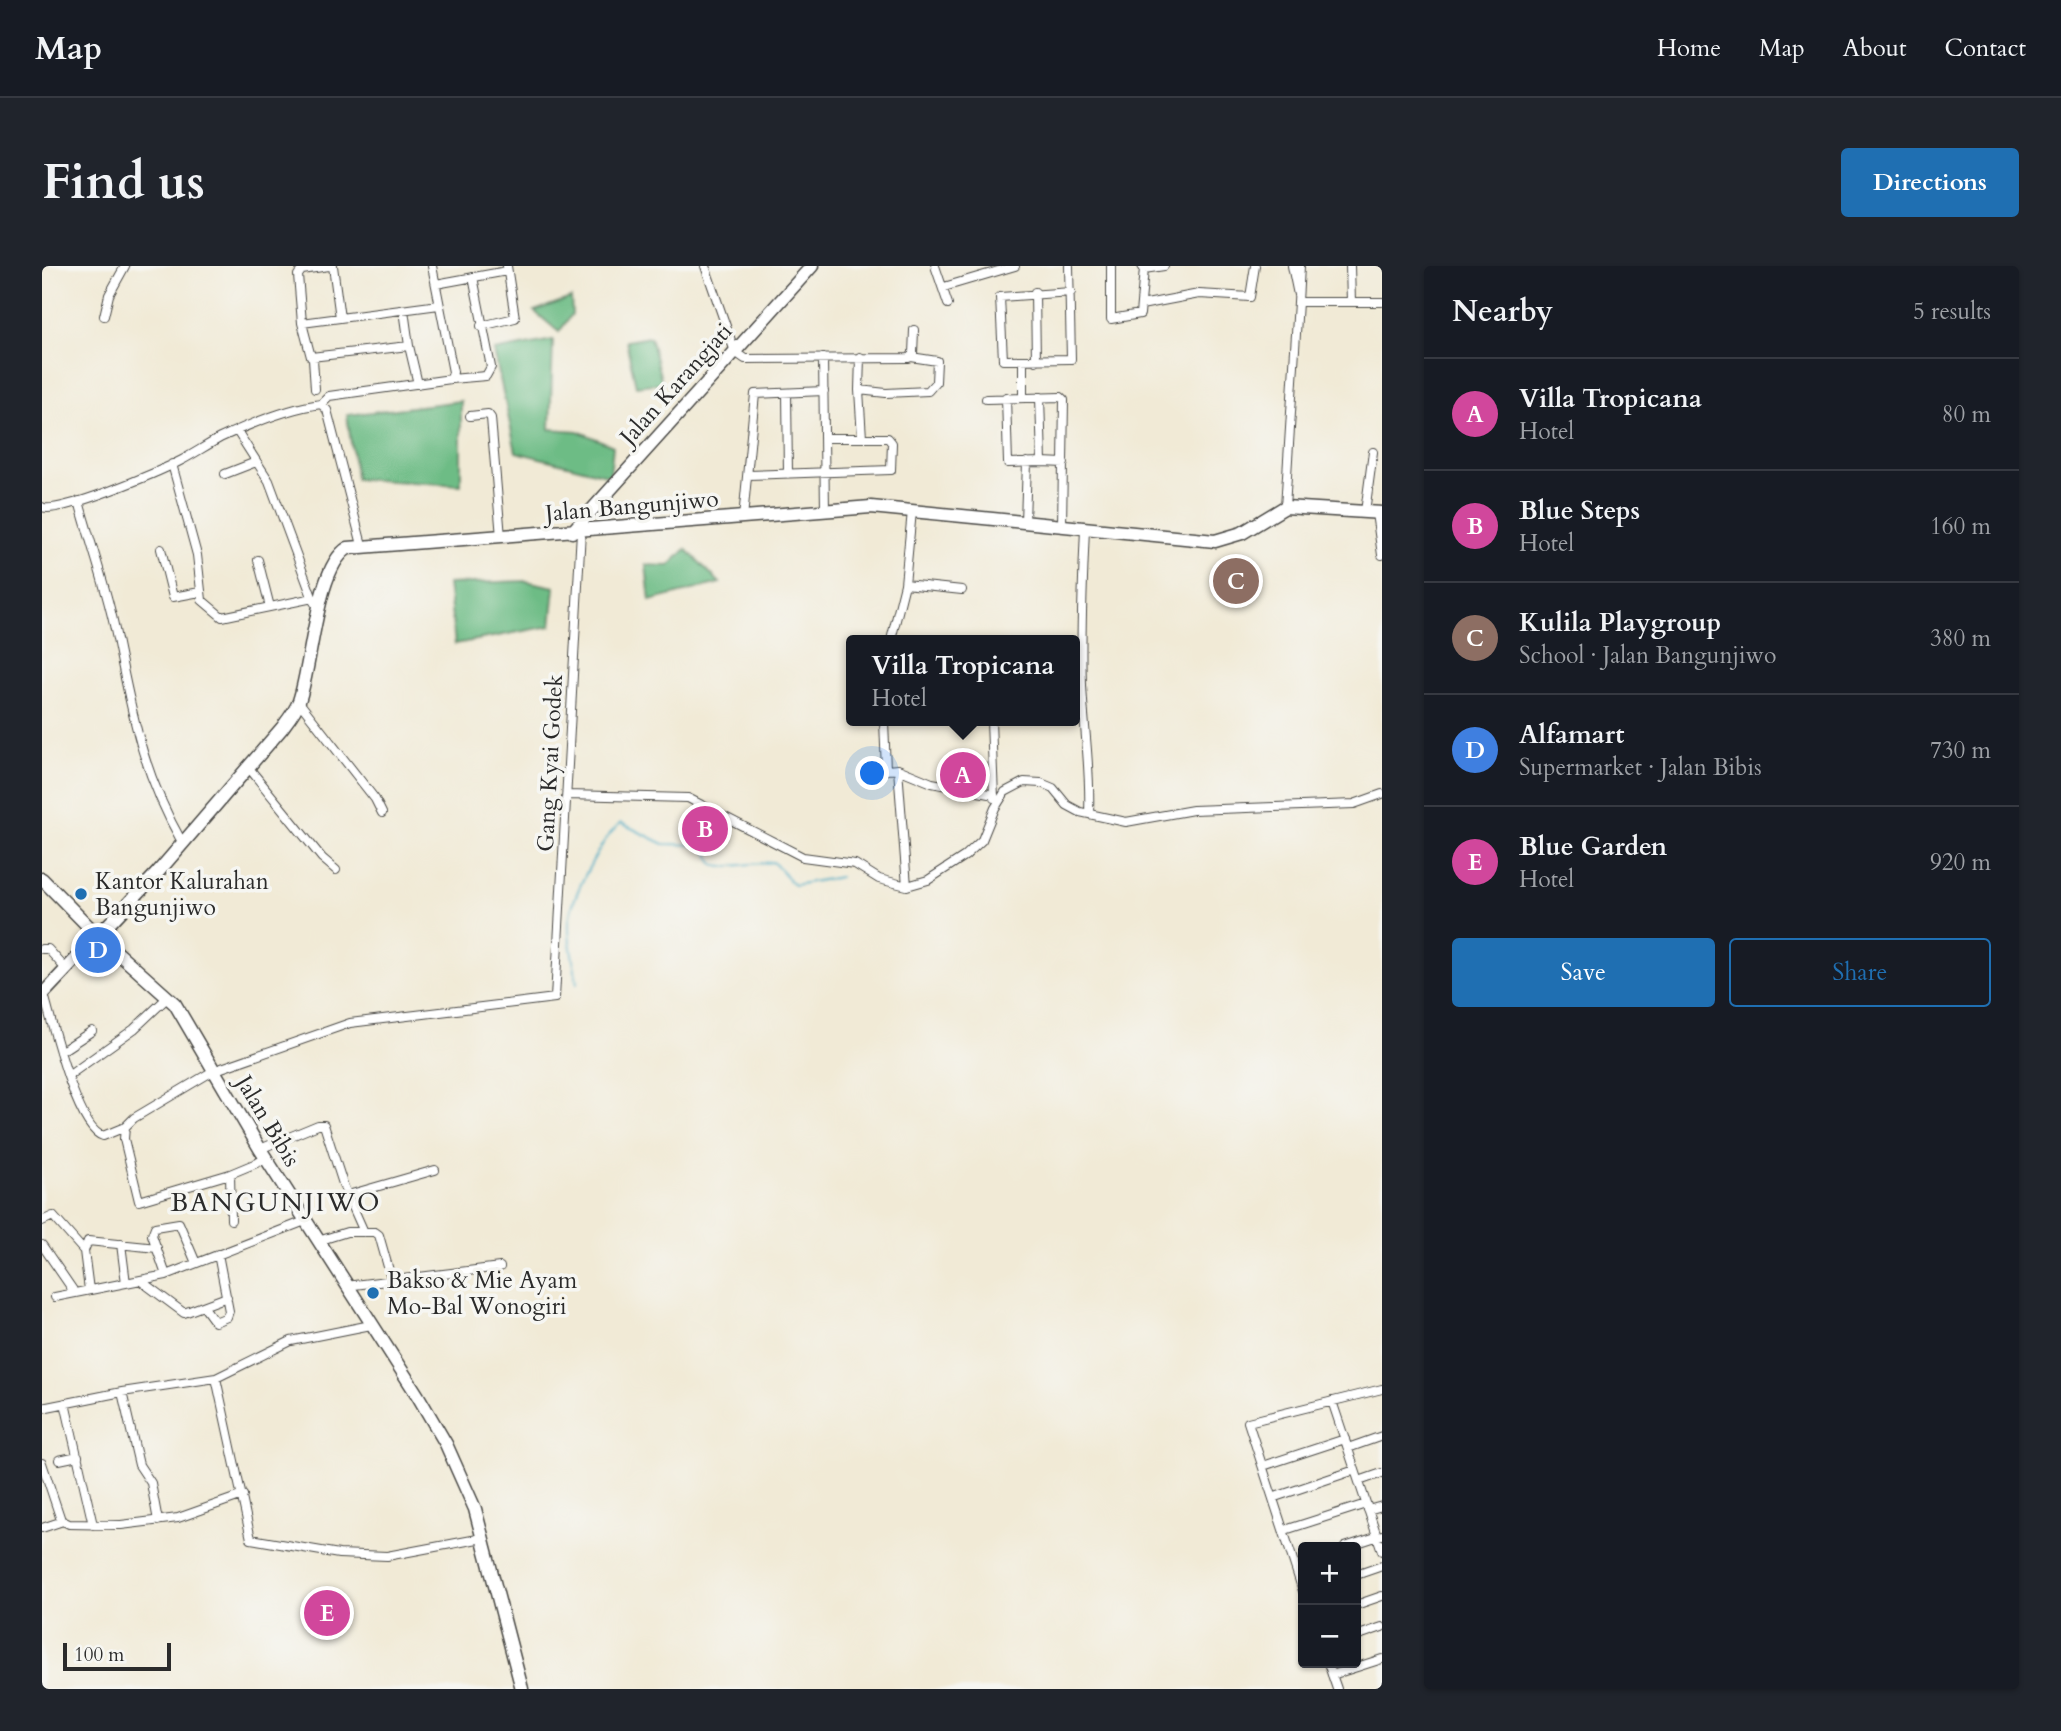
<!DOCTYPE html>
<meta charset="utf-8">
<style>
body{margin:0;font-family:Cardo,serif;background:#20242c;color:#f1f3f6}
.controls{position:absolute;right:21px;bottom:21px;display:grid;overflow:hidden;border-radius:7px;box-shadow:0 2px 5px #0004}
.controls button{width:63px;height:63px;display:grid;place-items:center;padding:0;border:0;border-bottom:2px solid #363941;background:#171b24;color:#f1f3f6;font:35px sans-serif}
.scale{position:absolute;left:21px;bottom:18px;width:108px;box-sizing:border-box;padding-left:7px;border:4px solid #2b2b2b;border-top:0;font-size:19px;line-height:24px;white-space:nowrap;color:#2b2b2b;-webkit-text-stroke:5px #f6f6f2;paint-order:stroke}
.you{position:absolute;left:831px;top:508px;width:24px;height:24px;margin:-18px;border:5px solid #fff;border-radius:50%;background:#1a73e8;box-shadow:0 0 0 10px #1a73e833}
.badge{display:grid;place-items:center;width:46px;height:46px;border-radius:50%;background:#1f6fb2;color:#fff;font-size:23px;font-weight:700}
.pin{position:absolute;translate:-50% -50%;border:4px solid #fff;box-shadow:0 2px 7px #0006}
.popup{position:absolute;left:804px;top:369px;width:234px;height:91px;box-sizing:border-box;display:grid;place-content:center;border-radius:7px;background:#171b24;filter:drop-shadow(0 2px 5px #0005);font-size:23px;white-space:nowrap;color:#9ea1a6}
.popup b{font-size:26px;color:#f1f3f6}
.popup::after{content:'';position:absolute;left:50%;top:100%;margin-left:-14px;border:14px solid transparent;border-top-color:#171b24}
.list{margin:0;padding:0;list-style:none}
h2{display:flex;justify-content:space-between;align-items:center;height:91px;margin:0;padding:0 28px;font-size:30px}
h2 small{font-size:23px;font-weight:400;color:#9ea1a6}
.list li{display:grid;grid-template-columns:46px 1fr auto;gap:21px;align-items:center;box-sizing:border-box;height:112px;padding:0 28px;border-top:2px solid #363941}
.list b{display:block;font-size:26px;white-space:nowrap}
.list p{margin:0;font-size:23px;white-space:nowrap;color:#9ea1a6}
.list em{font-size:23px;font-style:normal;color:#9ea1a6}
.actions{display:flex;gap:14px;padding:21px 28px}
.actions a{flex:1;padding:16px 0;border:2px solid #1f6fb2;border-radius:7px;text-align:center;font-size:24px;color:#1f6fb2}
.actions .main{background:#1f6fb2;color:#fff}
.map{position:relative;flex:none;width:1340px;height:1423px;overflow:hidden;border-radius:7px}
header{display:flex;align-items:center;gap:42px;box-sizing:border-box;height:98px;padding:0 35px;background:#171b24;border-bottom:2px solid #363941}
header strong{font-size:33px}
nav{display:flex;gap:38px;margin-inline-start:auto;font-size:24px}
.intro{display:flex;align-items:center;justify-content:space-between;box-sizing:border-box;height:168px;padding:0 42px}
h1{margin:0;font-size:49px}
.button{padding:18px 32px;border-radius:7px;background:#1f6fb2;color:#fff;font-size:24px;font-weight:700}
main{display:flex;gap:42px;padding:0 42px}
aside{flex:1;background:#171b24;border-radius:7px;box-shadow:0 2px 5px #0004}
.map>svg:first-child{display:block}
.forest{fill:#6dbc85;stroke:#4c7458;stroke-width:2}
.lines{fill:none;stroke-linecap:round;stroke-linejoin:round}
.stream{stroke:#43a9c2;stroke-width:2}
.street-casing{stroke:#494845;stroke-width:10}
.secondary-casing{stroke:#494845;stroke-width:15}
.street{stroke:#fff;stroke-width:8}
.secondary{stroke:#fff;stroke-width:12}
.poi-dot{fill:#1f6fb2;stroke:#f6f6f2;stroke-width:2.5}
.labels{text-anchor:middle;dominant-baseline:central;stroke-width:7;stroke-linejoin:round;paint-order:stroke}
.street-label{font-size:23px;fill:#2b2b2b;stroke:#f6f6f2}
.poi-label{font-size:23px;fill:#2b2b2b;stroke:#f6f6f2;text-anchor:start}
.quarter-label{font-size:26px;letter-spacing:2px;fill:#2b2b2b;stroke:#f6f6f2}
</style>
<header>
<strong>Map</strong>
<nav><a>Home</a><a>Map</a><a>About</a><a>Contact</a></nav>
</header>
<div class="intro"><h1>Find us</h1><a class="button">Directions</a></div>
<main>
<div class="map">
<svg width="1340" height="1423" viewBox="0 0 1340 1423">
<rect width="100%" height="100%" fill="#f6f6f2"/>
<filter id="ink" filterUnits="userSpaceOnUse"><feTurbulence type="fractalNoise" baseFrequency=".0143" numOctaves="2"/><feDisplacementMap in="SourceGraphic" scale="14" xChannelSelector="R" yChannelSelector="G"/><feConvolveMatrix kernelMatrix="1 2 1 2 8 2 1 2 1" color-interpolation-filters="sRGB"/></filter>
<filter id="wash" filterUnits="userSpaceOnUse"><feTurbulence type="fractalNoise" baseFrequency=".00686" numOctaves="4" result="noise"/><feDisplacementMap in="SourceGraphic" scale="28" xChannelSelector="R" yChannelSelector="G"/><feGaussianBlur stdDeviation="1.57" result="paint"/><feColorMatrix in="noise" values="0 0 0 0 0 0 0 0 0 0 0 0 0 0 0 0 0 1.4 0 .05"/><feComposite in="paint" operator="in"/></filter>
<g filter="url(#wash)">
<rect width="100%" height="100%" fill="#f1ead6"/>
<path class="forest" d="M529,32L530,48L517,66L492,45Z
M608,71L620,117L594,120L584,75Z
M511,74L508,163L536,165L571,180L568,210L474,186L452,85Z
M419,135V219L314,213L305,149Z
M644,283L678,317L608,335L604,299L627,300Z
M484,315L513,321L509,360L413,378L406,318Z"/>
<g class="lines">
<path class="stream" d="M535,718C533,699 526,677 527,658C528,633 559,572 579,557L622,578L661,579L672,599L679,601L731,596L752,619L798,611"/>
</g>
</g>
<g filter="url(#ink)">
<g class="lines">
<defs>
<path id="street" d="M287,0L260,4L256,9L260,57L269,91L367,80L376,118
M291,0L298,52
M663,0L693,86L703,93L867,92L871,88L872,64
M893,0L906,38
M1027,0L1029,93L961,94L958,31L1029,26
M1069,0V53L1098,48L1102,3
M1100,0L1102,3L1122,0
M1250,0L1256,29
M1258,0L1256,36H1340
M1308,0L1309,36
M394,18L465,5
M902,21L973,0
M993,26L994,95
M1099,39L1157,28L1208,31L1213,0
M362,44L367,80
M62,50L67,29L83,0
M260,57L397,39
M439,60L473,52L465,0
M818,91L817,124L844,127L886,125L894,116L895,95L869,91
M781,92L783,245
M271,93L273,123
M981,94V131
M409,113L444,110L449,101L431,11
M817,124L820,172
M745,127L746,208
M964,131L966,197L1000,196L998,131
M944,133L1019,131L1022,134L1020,260
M279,138L287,130L409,113L411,106L390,0
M428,150L446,148L449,152L459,271
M195,165L227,215L272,336
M1000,196L1022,197
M130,198L155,289L160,334L180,351L271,332
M183,208L214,196
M706,209L849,204L850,177L846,172H784
M37,235C48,276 63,318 72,359C90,444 97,500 141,578
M0,241C14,250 121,204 140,194C153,187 165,179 178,172C208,158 246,142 279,138L285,144L320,279
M1243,241L1256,36
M870,245L863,318L920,324
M1323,246L1331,186
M1334,247L1340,289
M701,252L713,128L782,125
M983,256L985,196
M1043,262C1041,314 1038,367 1040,419C1042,463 1049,504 1047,548
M119,283L131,331L158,326
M216,294L228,341
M849,374L863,318
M257,436L333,533L340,547
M842,455L844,504L856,503L890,517L952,529
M949,455L952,532
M207,502L280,592L294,604
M856,503L865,620
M525,529L646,532L761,591L813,598L837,613L865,620L886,614L923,590L940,574L953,542L963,526L982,516L999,517L1011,522L1025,539L1038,546L1084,556L1151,544L1312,538L1340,528
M0,683H6L23,702
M2,728C9,753 35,864 61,870L83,861L92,852L171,805L308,757L513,732L539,265
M18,786L50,765
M26,810L92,763L126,731
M83,861L82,873L97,935L188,908L224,893
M218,883L276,859H282L302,921L322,966
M188,908L189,954
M306,929L393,904
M0,955L11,950L42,985
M276,975L305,966H333L337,969L350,1015
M79,978L84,1017
M0,979L33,1027
M124,1009L110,969L113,961L137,957L154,997
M99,1015L142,1047L185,1031
M304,1020L458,1001
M47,1024L42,985L46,975L115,982
M13,1031L124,1009L263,955
M162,1041L173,1056L185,1051L187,1045L176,988
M174,1112L209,1273L297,1288L345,1290L441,1272
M80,1126L97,1199L109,1217L116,1255
M1290,1135L1340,1285
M23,1137L51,1259
M0,1142L80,1126L174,1112L249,1075L329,1059
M1306,1182L1340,1170
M17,1194L36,1190
M0,1197L19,1254L27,1258L79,1259L136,1252L201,1229
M1221,1200L1303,1173
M1317,1215L1340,1207
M1233,1231L1313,1204
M1326,1244L1340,1240
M0,1262L21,1255
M1243,1264L1324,1238
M1303,1281L1340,1269
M1314,1309L1340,1300
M1261,1325L1206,1156L1340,1123
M1314,1339L1340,1330
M1314,1370L1340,1361
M1286,1397L1295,1423
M1290,1409L1340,1393"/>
<path id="secondary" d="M530,266L770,0
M0,613L49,663L133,738L218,883L376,1130L404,1178L433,1243L480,1423
M0,729L116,606L240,462C246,454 254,444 257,435C270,399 274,301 306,282L829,241L1173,275L1200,267L1243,241L1340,247"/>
</defs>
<use href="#street" class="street-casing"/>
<use href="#secondary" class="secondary-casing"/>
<use href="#street" class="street"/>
<use href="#secondary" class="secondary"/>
</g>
</g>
<g class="poi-dot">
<circle cx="39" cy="628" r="7"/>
<circle cx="331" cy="1027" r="7"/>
</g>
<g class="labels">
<g class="street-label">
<text transform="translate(634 118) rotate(-48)">Jalan Karangjati</text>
<text transform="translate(590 240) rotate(-5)">Jalan Bangunjiwo</text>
<text transform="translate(508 497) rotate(-87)">Gang Kyai Godek</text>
<text transform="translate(226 855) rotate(59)">Jalan Bibis</text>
</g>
<g class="poi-label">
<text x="53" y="615">Kantor Kalurahan<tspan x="53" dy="26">Bangunjiwo</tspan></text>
<text x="345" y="1014">Bakso &amp; Mie Ayam<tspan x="345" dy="26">Mo-Bal Wonogiri</tspan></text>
</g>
<g class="quarter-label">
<text x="234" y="936">BANGUNJIWO</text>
</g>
</g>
</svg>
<div class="controls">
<button>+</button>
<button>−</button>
</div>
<div class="scale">100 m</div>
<div class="you"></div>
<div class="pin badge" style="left:921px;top:509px;background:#d1479c">A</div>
<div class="popup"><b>Villa Tropicana</b>Hotel</div>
<div class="pin badge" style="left:663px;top:563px;background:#d1479c">B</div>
<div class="pin badge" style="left:1194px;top:315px;background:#8d6e63">C</div>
<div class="pin badge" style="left:56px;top:684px;background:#3f7fe0">D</div>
<div class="pin badge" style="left:285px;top:1347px;background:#d1479c">E</div>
</div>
<aside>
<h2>Nearby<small>5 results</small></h2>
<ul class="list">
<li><span class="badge" style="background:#d1479c">A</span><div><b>Villa Tropicana</b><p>Hotel</p></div><em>80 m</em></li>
<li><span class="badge" style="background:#d1479c">B</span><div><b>Blue Steps</b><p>Hotel</p></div><em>160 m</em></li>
<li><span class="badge" style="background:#8d6e63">C</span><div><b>Kulila Playgroup</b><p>School · Jalan Bangunjiwo</p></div><em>380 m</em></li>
<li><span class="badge" style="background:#3f7fe0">D</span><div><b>Alfamart</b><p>Supermarket · Jalan Bibis</p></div><em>730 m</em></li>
<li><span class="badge" style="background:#d1479c">E</span><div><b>Blue Garden</b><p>Hotel</p></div><em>920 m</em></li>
</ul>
<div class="actions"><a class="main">Save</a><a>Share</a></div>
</aside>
</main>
